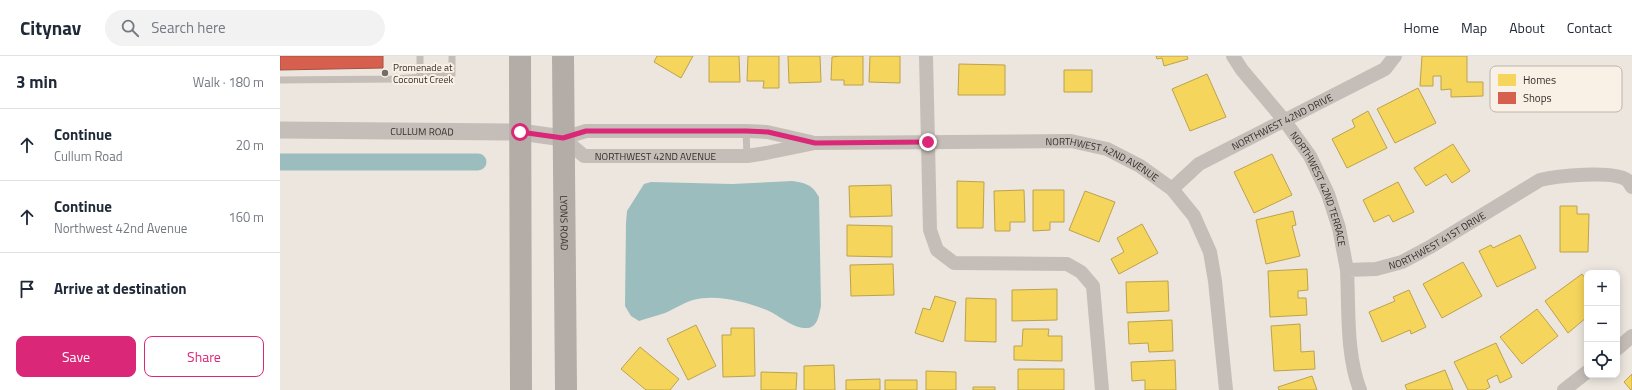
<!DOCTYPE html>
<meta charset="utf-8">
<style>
body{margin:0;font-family:"Titillium Web",sans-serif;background:#f2f2f3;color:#1f2937}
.controls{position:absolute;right:12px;bottom:12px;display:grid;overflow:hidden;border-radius:8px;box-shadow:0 2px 10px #0003}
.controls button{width:36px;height:36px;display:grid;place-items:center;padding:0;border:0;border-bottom:1px solid #e0e1e3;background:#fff;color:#1f2937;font:20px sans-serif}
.stop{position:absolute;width:12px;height:12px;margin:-9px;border:3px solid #db2777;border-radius:50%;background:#fff}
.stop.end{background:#db2777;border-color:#fff;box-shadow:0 1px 4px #0008}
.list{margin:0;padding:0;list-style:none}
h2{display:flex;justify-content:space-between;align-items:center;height:52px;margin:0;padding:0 16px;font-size:17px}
h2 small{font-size:13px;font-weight:400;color:#747a83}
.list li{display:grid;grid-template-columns:26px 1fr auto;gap:12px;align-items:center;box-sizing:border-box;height:72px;padding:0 16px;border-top:1px solid #e0e1e3}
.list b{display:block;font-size:15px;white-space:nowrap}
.list p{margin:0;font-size:13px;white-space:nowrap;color:#747a83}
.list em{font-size:13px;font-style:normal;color:#747a83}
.actions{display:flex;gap:8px;padding:12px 16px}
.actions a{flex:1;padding:9px 0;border:1px solid #db2777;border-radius:8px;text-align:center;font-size:14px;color:#db2777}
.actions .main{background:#db2777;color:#fff}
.icon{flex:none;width:22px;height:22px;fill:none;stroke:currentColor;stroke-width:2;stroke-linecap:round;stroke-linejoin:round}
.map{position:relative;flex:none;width:1352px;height:334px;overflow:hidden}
header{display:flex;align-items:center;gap:24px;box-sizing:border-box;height:56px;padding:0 20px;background:#fff;border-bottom:1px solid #e0e1e3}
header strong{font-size:19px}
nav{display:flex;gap:22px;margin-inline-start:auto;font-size:14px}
.search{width:280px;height:36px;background:#f2f2f3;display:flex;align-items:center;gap:10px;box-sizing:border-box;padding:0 14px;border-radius:22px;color:#747a83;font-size:15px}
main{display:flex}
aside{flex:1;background:#fff}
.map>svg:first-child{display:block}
.water{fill:#9bbdbd}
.homes{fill:#f6d55c;stroke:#bca24c}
.shops{fill:#d6604d;stroke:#a65042}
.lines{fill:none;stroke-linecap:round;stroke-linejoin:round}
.canal{stroke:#9bbdbd;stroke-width:17}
.service{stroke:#c5beb8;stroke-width:7}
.minor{stroke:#c5beb8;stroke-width:14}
.tertiary{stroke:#c5beb8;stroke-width:17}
.primary{stroke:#b4ada7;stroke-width:22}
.route{stroke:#db2777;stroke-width:5}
.poi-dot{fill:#756d67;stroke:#f9f1e6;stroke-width:1.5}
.labels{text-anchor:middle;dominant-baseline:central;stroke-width:4;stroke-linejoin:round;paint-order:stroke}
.poi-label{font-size:10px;fill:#352c27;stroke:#f9f1e6;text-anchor:start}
.street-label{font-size:10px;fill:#352c27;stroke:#f9f1e6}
.key{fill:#f9f1e6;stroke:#beb6ad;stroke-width:1}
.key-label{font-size:11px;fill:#352c27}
</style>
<header>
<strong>Citynav</strong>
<div class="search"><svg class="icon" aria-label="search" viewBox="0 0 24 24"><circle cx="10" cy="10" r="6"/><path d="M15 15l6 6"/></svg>Search here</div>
<nav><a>Home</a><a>Map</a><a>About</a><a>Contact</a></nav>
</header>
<main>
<aside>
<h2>3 min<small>Walk · 180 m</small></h2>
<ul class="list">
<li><svg class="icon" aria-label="ahead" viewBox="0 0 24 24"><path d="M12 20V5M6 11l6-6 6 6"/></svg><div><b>Continue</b><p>Cullum Road</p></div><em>20 m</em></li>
<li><svg class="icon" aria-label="ahead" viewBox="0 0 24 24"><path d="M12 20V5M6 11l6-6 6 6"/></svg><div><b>Continue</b><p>Northwest 42nd Avenue</p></div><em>160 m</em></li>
<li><svg class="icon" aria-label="arrive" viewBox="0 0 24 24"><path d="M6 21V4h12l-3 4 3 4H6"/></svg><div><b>Arrive at destination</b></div></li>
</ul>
<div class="actions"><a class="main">Save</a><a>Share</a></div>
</aside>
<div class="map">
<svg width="1352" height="334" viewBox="0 0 1352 334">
<rect width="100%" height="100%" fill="#ece6df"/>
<path class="water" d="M512,125C525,127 532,128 539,141L541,250C539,258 538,271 528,272C511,273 499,258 484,253C463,245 435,238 413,244C403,247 394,253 385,257C377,260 367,262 359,265L351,260L345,250L346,167L347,155L364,128L371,126L452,128Z"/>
<path class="homes" d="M377,0H413L401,22L374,6Z
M429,0H459L460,26H429Z
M468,0H499V32H483L484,25H467Z
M508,0H540L541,26L509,27Z
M560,0H583V29H564V24H551L552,1Z
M590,0H620V27L589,26Z
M876,0H907L908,3L884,10L882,2L877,3Z
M1142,0H1187V26H1203V40L1171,41V33L1161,34V20H1153V30H1140Z
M679,8L725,9V39H678Z
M784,14H812V36H784Z
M927,18L946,61L910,75L892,33Z
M1138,32L1156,67L1115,87L1097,53Z
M1088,55L1107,92L1067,112L1052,83L1075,71L1072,64Z
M1173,88L1190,115L1172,127L1166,118L1146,130L1134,112Z
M992,98L1012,139L974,157L954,116Z
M677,125L704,126L703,172H677Z
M1118,126L1134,156L1113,166L1109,159L1094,166L1083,144Z
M611,129L612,160L570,161L569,130Z
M744,134L745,166H730V175H715L714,135Z
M753,134H784V166H770V174L753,175Z
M805,135L835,146L819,186L789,174Z
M1280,150H1297V158H1309L1308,196H1280Z
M1013,155L1016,169L1012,170L1020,200L986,208L976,164Z
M862,168L878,197L839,218L831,203L844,196L837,182Z
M567,169L612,170V201L567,200Z
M1240,179L1256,212L1217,231L1199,195L1211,189L1213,192Z
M1183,206L1202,240L1162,262L1143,228Z
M613,208L614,239L571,240L570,209Z
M1027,213L1028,234L1018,235V242H1026L1027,259L990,261L988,215Z
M1302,218L1307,225V261L1288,277L1265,245Z
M888,225L889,255L847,257L846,226Z
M777,233V264L732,265V234Z
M1129,234L1146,271L1131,278L1130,274L1102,286L1089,256L1115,245L1113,241Z
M655,240L676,246L663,286L635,277L643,252L650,254Z
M686,242L716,243V286L685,285Z
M1257,253L1278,280L1242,308L1220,281Z
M892,264L893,295L869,296L868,287L849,288L848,266Z
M1020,268L1021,296L1034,295L1035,313L994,315L991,270Z
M416,269L436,310L408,324L387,283Z
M451,272H474L475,320L443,321L442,279H451Z
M743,273H769L768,280H782V305L734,304V290H742Z
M1216,287L1232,321L1220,327L1217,319L1207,324L1210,331L1205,334H1188L1174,306Z
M360,291L399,323L390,334H366L341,313Z
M895,304L896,334H865V324L852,325L851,306Z
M554,309L555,334H524V310Z
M738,313H784V334H738Z
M1165,314L1173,334H1127L1125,329Z
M646,315L676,316V334H646Z
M481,316L517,317L516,334H481Z
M1352,318V334H1351L1344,326Z
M1032,320L1037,334H999L998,331Z
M600,323V334H566V324Z
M605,324H637V334H605Z
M693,331H715V334H693Z"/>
<path class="shops" d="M0,0H103V12L0,14Z"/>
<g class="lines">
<path class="canal" d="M0,106H198"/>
<path class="service" d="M140,0V22
M0,24L115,23L172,19V0
M466,75L467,100"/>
<g class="minor">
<path d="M646,0L650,174L657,194L674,207L787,208L801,216L813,230L822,334"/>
<path id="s1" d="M953,0L962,14L1004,64L1030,100L1048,138L1059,172L1067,214"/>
<path id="s2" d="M283,82L304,100H467L486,97L535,87L791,85L827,93L860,110L892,133L914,160L930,196L935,225L946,334"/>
<path d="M283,82L306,75H466L487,76L531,86"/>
<path id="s3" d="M892,133L919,108L1105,13L1115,0"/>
<path d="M1337,293L1352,280"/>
<path id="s4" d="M1080,334C1066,298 1069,253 1067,214L1096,213L1122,206L1150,191L1260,124C1276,120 1333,114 1347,124C1349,125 1350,129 1352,131"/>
<path d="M1284,334L1307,316"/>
</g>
<path class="tertiary" id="s5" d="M0,74L240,76L283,82"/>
<g class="primary">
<path d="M240,0L241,334"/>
<path id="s6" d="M283,0L286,334"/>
</g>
</g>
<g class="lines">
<path class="route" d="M240,76L283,82L306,75H466L488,76L535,87L648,86"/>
</g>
<circle class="poi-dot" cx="105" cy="17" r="4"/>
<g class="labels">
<g class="poi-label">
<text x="113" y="11">Promenade at<tspan x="113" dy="12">Coconut Creek</tspan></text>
</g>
<g class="street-label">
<text stroke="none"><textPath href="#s3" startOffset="130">NORTHWEST 42ND DRIVE</textPath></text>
<text stroke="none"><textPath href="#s5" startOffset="142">CULLUM ROAD</textPath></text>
<text stroke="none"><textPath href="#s2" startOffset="99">NORTHWEST 42ND AVENUE</textPath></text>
<text stroke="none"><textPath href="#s2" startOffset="551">NORTHWEST 42ND AVENUE</textPath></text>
<text stroke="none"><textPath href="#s1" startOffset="160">NORTHWEST 42ND TERRACE</textPath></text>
<text stroke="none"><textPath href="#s6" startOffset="167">LYONS ROAD</textPath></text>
<text stroke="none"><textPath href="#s4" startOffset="218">NORTHWEST 41ST DRIVE</textPath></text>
</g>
</g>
<rect x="1210" y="10" width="132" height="46" rx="6" class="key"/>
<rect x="1218" y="18" width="18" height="12" fill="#f6d55c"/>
<rect x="1218" y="36" width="18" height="12" fill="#d6604d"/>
<g class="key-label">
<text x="1243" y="28">Homes</text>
<text x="1243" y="46">Shops</text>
</g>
</svg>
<div class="controls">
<button>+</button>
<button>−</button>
<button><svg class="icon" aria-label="locate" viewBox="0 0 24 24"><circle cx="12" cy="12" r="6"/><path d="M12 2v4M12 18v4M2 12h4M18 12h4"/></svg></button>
</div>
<div class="stop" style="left:240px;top:76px"></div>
<div class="stop end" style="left:648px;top:86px"></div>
</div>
</main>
